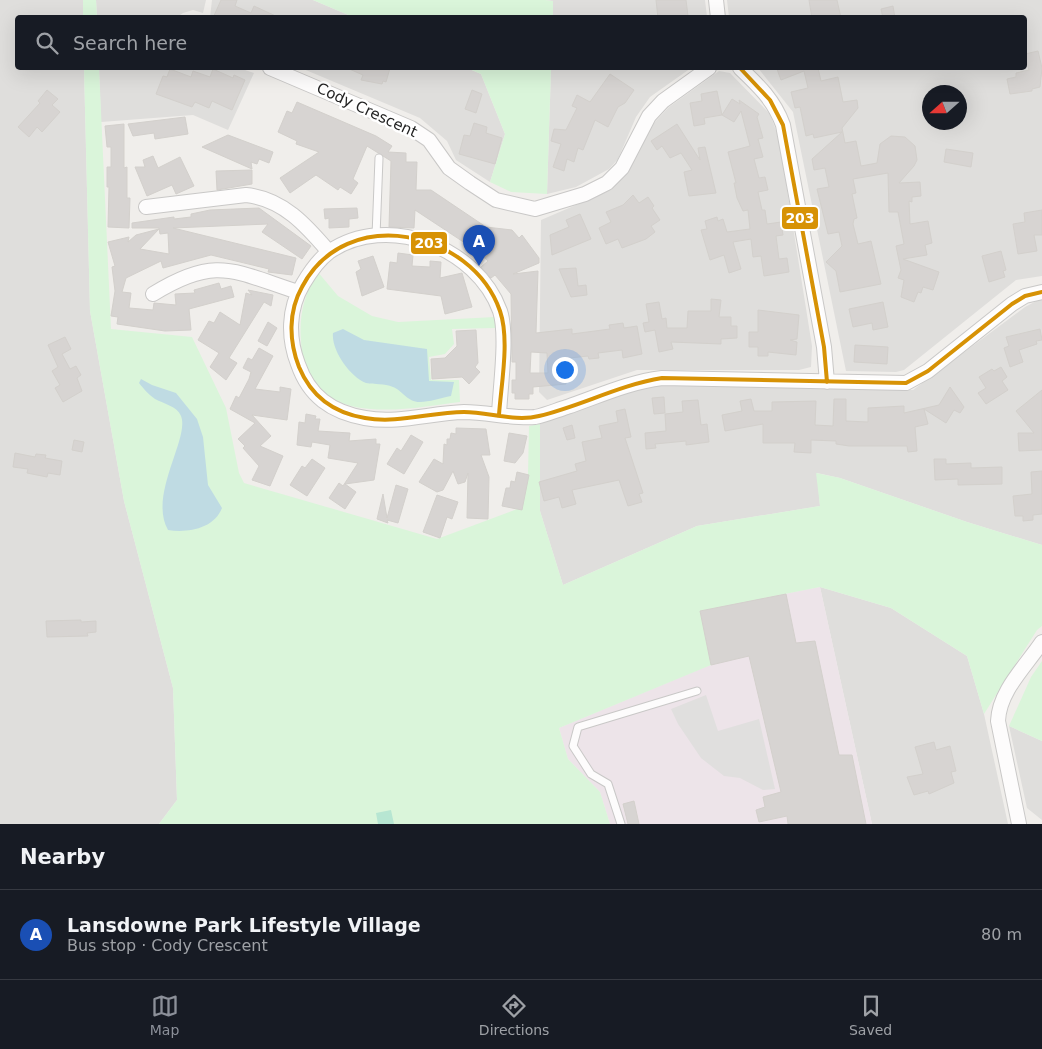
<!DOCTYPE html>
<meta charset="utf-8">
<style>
body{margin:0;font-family:"DejaVu Sans",sans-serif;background:#20242c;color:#f1f3f6}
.compass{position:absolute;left:922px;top:85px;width:45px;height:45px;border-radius:50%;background:#171b24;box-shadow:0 5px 20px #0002;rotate:249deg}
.you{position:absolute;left:564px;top:369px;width:18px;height:18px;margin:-12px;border:4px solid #fff;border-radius:50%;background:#1a73e8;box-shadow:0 0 0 8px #1a73e833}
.badge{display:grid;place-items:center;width:32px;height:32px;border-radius:50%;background:#8c9099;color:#fff;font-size:16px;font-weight:700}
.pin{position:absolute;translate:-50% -41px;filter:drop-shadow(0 1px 2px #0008)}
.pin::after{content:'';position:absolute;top:26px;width:18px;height:15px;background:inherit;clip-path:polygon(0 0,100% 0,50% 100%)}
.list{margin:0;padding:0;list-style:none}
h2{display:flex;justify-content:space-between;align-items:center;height:65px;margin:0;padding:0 20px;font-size:21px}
h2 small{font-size:16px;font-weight:400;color:#9ea1a6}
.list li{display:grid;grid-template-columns:32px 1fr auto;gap:15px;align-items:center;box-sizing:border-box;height:90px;padding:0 20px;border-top:1px solid #363941}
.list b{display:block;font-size:19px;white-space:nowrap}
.list p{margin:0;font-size:16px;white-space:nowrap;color:#9ea1a6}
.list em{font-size:16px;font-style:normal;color:#9ea1a6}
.icon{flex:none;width:28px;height:28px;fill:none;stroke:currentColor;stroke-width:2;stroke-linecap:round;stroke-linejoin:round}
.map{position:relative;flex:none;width:1042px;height:824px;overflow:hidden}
.search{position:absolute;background:#171b24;box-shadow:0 5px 20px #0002;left:15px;right:15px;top:15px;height:55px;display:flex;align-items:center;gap:12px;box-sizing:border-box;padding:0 18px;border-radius:5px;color:#9ea1a6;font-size:19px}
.sheet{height:155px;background:#171b24}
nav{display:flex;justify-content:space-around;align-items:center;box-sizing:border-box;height:70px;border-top:1px solid #363941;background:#171b24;font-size:14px;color:#9ea1a6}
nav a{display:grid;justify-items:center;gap:2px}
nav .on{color:#8c9099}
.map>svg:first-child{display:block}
.residential{fill:#dfdedc;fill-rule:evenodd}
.industrial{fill:#ede4e9}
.park{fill:#daf5da}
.pitch{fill:#b7e6d2}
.parking{fill:#e0dfde}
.water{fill:#bfdbe3}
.building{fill:#d7d4d2;stroke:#d3d0cc;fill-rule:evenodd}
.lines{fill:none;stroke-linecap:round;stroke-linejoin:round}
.lane-casing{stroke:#c9c8c7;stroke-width:9}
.street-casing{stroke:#c9c8c7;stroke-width:16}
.lane{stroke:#fdfcfc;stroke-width:7}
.street{stroke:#fdfcfc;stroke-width:14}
.bus-1-casing{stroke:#fff;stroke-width:8}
.bus-1{stroke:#d79205;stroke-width:4}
.labels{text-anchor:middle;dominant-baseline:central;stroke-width:5;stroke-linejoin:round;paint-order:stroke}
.street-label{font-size:15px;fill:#222;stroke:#fff}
.line-badge{stroke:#fff;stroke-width:2}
.badge-label{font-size:14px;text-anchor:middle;font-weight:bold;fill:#fff}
</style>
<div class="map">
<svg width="1042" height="824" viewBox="0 0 1042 824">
<rect width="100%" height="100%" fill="#f0eeeb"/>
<path class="residential" d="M0,0H83V17L18,18V68H84L90,311L124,501L173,688L177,800L159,824H0Z
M96,0H206L203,13L193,10L183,13L176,18L97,17Z
M212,0H313L353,17L210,18Z
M545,0H705L707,17H553V1Z
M727,0H1042V276L1016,280L904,370L896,372L846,371L793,112L758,68H1024V18L729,17ZM930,92H960V122H930Z
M99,68H239L254,73L228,130L193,115L101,122Z
M301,68H467L481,74L505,134L490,182L456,160L447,141L420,118Z
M551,68H691L650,97L636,117L618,159L609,169L576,187L547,194Z
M719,71L730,73L770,114L779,139L812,346L811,367L799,370H637L547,400L539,392L541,220L611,190L627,171L653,124L669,107Z
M1042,298V545L967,522L840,478L817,473L820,506L697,526L563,585L540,511V424L626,392L659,385L913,390L1025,307Z
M820,587L891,608L967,656L984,714L1008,824H872Z
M1009,726L1042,741V820L1027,808Z"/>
<path class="industrial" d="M820,587L872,824H610L600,792L568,759L559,728L710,665L700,611Z"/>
<path class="park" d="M83,0H96L97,17H83Z
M313,0H545L553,1V17H353Z
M84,68H99L111,329L192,337L226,408L239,473L244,483L437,539L517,509L528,474L529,426L540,424V511L563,585L697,526L820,506L816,473L840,478L967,522L1042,545V626L1037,630L984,714L967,656L891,608L820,587L700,611L711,665L559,728L568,759L600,792L610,824H159L177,800L173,688L124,501L90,311Z
M467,68H551L547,194L511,192L490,182L505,134L481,74Z
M317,271L338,296L372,316L398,322L495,317V328L452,329L454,344L445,354L429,357L431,380H459L460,402C407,409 313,429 302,352C298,318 302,301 317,271Z
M1042,661V741L1009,726L1031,677Z"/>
<path class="pitch" d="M391,810L394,824H378L376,813Z"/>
<path class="parking" d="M706,695L718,731L759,719L775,789L763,790L740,778L724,776L701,758L678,724L671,709Z"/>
<path class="water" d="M343,329L364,340L427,349L429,381L454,382L451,396C441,398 429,402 420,402C407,402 403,391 393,387C384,383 375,385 366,383C350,377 331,350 333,333Z
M141,379L152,385L176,393L197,419L203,437L208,485L222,508C214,529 187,533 168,530C148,495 190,438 181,416C177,406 164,404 155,399C149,395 143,388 139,383Z"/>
<path class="building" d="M221,0H237L235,6L251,13L254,6L280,18H213Z
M656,0H686L688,16L658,18Z
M809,0H837L841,18H812Z
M893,6L895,18H883L881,9Z
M1038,51L1042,68L1040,87L1032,89V91L1010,94L1007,79L1016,77V73L1029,70L1025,54Z
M347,68H390L386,82L383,81L382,84L361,80L363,75Z
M782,68H818L821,81L838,77L843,102L857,100L858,108L842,128L845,143L856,141L861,166L877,163L880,144L891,136L905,137L915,146L917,160L914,166L899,183L920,182L921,196L912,197V202L909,201L910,224L928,221L932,243L925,245L927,255L903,259L939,272L933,290L923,287L921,293L918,292L914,302L901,297L904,280L898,278L901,270L896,246L904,244L898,212H889L888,173L853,179L856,193L852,194L857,218L854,219L853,224L858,244L871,241L881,284L840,292L836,271L826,262L842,246L839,232L828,234L817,189L829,187L825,168L814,170L812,159L842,132L814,138L813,134L806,136L800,107L795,108L791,92L808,88L804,71L781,80L777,69Z
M170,69L191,77L193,71L210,77L213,69L233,78L234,75L245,80L232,110L212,101L209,108L195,102L192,107L156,94L163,76L167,77Z
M610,74L634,90L625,103L618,107L608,127L595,120L583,150L578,148L574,162L567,159L564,171L553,167L561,144L551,141L554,129L566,130L577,108L572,106L577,95L590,102Z
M47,90L58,99L52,105L60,112L42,132L37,127L29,137L18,127L40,103L38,101Z
M472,90L482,94L476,113L465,109Z
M717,91L722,115L704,118L705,124L694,126L690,103L702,101L701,94Z
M732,99L740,104L739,100L759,114L757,117L763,138L758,139L763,157L754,159L759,178L765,177L768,190L758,192L762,210H765L767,224L781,222L783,235L776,236L779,259L787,258L789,272L764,276L761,256L753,257L751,239L733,242L741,269L729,273L724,255L710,260L701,230L707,229L705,221L717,217L718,221L723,219L727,232L750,229L748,210L743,211L737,198L734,183H736L728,152L750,146L741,111L734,122L722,115Z
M297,102L376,136L392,146L388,152L406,153V162H417L416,190H431L486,227L512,230L519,238L522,235L539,258V263L513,274L538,271L536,333L572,329V334L610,329L609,325L623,323L624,328L637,326L642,354L623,358L622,350L598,353L599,358L589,359L588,356L570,358L571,369H565L566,384L533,387V394H529V399H515V393H512V380H516V362H512V360L511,294L495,275L491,278L481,267L488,261L466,241L465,243L415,210L414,228L389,227L391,161L367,146L353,179L358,183L351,194L340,187L338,190L316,175L290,193L280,178L319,152L296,144L297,141L278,132L287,111L292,113ZM531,352L547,353L548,373H530Z
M185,117L188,134L155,139L154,133L133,136L128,124Z
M474,123L487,127L486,133L502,138L495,164L459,154L464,135L470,136Z
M124,124V168L127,167V198H130L129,228L108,227L109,187H107V167H111V147H107L105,126Z
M677,124L700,160L698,148L705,147L716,193L689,196L684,172L692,170L681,153L670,158L662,146L657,150L651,141Z
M228,135L273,152L269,163L259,159L257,164L251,162L252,169L202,147Z
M946,149L973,153L971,167L944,162Z
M153,156L158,168L180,157L194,186L176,194L172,185L147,196L135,167H145L143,160Z
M252,170V184L217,190L216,171Z
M633,195L639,203L648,197L654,206L652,208L660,220L651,226L655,232L646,239L622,248L618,239L606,244L599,228L611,222L606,212L623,205Z
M259,208L311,246L302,259L262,232L268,224L173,228L296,258L292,275L268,272L269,269L211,255L163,268L161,261L126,278L122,292L131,293L129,308L153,310L154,303L176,305L175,294L195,293L194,290L219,283L221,289L231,286L234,297L189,309L191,330L165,331L117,324L118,317L111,316L115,291L112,267L115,266L108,242L129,237L128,242L136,235L159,229L140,249L169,254L168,233L160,234L159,228H132V223L174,217V219L191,217V214L210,210Z
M357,208L358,218L349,219V227L329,228V218L325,219L324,209Z
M1042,210V235H1034L1037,251L1018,254L1013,224L1025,222L1024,213Z
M580,214L591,239L552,255L550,235L569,227L566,220Z
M1001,251L1006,270L1003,271L1005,277L989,282L982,256Z
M398,253L413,255L412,266L430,267V261L441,262L440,278L462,273L472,307L445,314L441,296L387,289L390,262L397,263Z
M373,256L384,287L362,296L356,272L361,269L358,261Z
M576,268L578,286L586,285L587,295L571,297L559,269Z
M248,290L273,295L271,306L264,302L229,358L237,363L226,380L210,367L219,353L198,340L209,321L214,323L220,312L240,325L246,293L252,295Z
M711,299L721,300L719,317H731V326H737V338L721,339V344L671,342L673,349L659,352L655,330L645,332L643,323L649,322L646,304L659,302L662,319L666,318L667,328H687L688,311H711Z
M883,302L888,327L873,330L872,323L853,327L849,309Z
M758,310L799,315L797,339L790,340L797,342L796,355L768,352V356H758V347H749V332H758Z
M268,322L277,328L267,346L258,341Z
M1040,329L1042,340L1036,341L1037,344L1019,350L1023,362L1010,367L1004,348L1009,346L1006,337Z
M476,330L478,363L475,367L480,372L469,384L462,377L432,379L431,359L445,358L457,346L456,331Z
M65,337L71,349L62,354L70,369L76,366L81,375L77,378L82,391L63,402L55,388L60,385L52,371L58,367L48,345Z
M855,345L888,347L887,364L854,362Z
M259,348L273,356L255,389L280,392V387L291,389L287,420L252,415L271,436L260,446L283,456L270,486L252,480L259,466L243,448L245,446L238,439L255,423L230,409L236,396L239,398L249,379L251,372L243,368L248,358L252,360Z
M1001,367L1007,377L1002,381L1008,390L986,404L978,393L986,388L979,377L992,369L994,371Z
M950,387L964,407L960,413L954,410L946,423L924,409L928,424L915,427L917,451L908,452L907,446H849L836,444V441L811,440V453L794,452L795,443H763V424L725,431L722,415L742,411L740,401L751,399L754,411H772V402L816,401L815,425L833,426L834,399H846V421L868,422V408L904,406V413L939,405Z
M1042,390V450L1019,451L1018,433H1034L1016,411Z
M664,397L665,413L654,414L652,398Z
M698,400L701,425L707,424L709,442L686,445V441L655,444L656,448L646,449L645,433L666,431L665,414L683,412L682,401Z
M625,409L631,437L625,438L643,493L639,494L642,502L628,506L619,480L572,490L576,504L562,508L559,497L544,501L539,482L577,471L575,464L586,461L582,442L602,438L599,426L618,422L616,411Z
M306,414L316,416L315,419H320L318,431L350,433L349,441L376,439V444H380L374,480L345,484L356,492L345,509L329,498L339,483L343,486L358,463L328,458L330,445L312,442L311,447L297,445L299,422L305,423Z
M572,425L575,438L567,440L563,428Z
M456,428L486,429L490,455H481L489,477L488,519L467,518L468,473L465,482L458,484L453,471L443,490L437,492L419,482L434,459L443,464L444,444L447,445V439H450L451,433L456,434Z
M509,433L527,436L523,453L515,463L504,461Z
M411,435L423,442L404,474L387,464L397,448L401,451Z
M74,440L84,442L82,452L72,450Z
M15,453L35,457L36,454L46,455L45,458L62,461L60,475L48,473L47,477L27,473L28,469L13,467Z
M312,459L325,468L307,496L290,485L302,466L305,468Z
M934,459H946V464L971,463V468L1002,467V484L958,485V479L935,480Z
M1042,471V514L1033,515V520L1023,521V516H1015L1013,496L1032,494L1031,472Z
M517,472L529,475L522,510L502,506L506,488H510L511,481L515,482Z
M396,485L408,489L398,523L387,520L388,523L377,519L383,494L387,518Z
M437,495L458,502L452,519L447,517L440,538L423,532Z
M786,594L796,643L815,641L839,755H852L866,824H788L787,816L759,822L756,810L765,807L763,797L781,792L749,656L711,665L700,611Z
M81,620V622L96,621V632L87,633L88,636L47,637L46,621Z
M934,742L936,750L950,746L956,771L951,772L954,783L929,794L928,791L914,795L907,777L923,774L915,747Z
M634,801L639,824H628L623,804Z"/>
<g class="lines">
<defs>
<path id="lane" d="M376,236L379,158
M621,824L608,784L591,774L573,746L578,727L697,691"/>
<path id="street" d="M716,0L718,18
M270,68L411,128L429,140L449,168L470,183L496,200L535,209L585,194L607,183L622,168L649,116L663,101L709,68
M740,68C758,85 774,100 783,125L824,347L827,382
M146,207L246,195C283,199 306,225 329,252
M153,294C216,255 233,271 298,292
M499,415C500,388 508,335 500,311C477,247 387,212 329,252C318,260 310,272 303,284C288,309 288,338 298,364C309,396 331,412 365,418C398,424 431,413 464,412C488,412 512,419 535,417C546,415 557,410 567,407C599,396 629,382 662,378L906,383L928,371L1012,304L1025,296L1042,292
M1019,824L998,721C999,691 1026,666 1042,642"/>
</defs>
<use href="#lane" class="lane-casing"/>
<use href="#street" class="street-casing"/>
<use href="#lane" class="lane"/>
<use href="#street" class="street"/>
<defs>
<path id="bus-1" d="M740,68L770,100L783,125L824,347L827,382
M499,415C501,385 510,340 500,311C472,230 346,203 302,287C288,312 289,341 299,367C311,396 334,413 365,418C398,424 431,412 464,412C489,412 515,422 539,416C581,406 619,385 662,378L906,383L928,371L1012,304L1025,296L1042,292"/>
</defs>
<use href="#bus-1" class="bus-1-casing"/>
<use href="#bus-1" class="bus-1"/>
</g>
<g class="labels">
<g class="street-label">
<text transform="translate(367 110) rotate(25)">Cody Crescent</text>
</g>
</g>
<g class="line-badge">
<rect x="781" y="206" width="38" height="24" rx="5" fill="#d79205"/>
<rect x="410" y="231" width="38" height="24" rx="5" fill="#d79205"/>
</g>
<g class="badge-label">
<text x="800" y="223">203</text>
<text x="429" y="248">203</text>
</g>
</svg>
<svg class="compass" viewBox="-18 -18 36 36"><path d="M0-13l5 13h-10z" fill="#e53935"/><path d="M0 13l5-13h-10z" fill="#9ea1a6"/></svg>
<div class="you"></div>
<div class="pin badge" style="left:479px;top:266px;background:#1a4fb4">A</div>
<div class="search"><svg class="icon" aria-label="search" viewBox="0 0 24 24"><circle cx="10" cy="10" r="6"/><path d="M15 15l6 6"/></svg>Search here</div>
</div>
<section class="sheet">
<h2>Nearby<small></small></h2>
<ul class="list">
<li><span class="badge" style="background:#1a4fb4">A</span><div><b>Lansdowne Park Lifestyle Village</b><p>Bus stop · Cody Crescent</p></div><em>80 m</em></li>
</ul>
</section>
<nav>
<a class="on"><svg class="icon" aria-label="map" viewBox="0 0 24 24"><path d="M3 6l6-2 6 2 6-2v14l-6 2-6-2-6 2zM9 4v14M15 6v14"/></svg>Map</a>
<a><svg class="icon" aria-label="directions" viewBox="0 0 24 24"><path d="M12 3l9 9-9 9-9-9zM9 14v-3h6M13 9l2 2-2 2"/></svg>Directions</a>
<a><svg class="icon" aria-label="saved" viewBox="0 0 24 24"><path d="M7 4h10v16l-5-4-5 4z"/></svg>Saved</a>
</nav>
